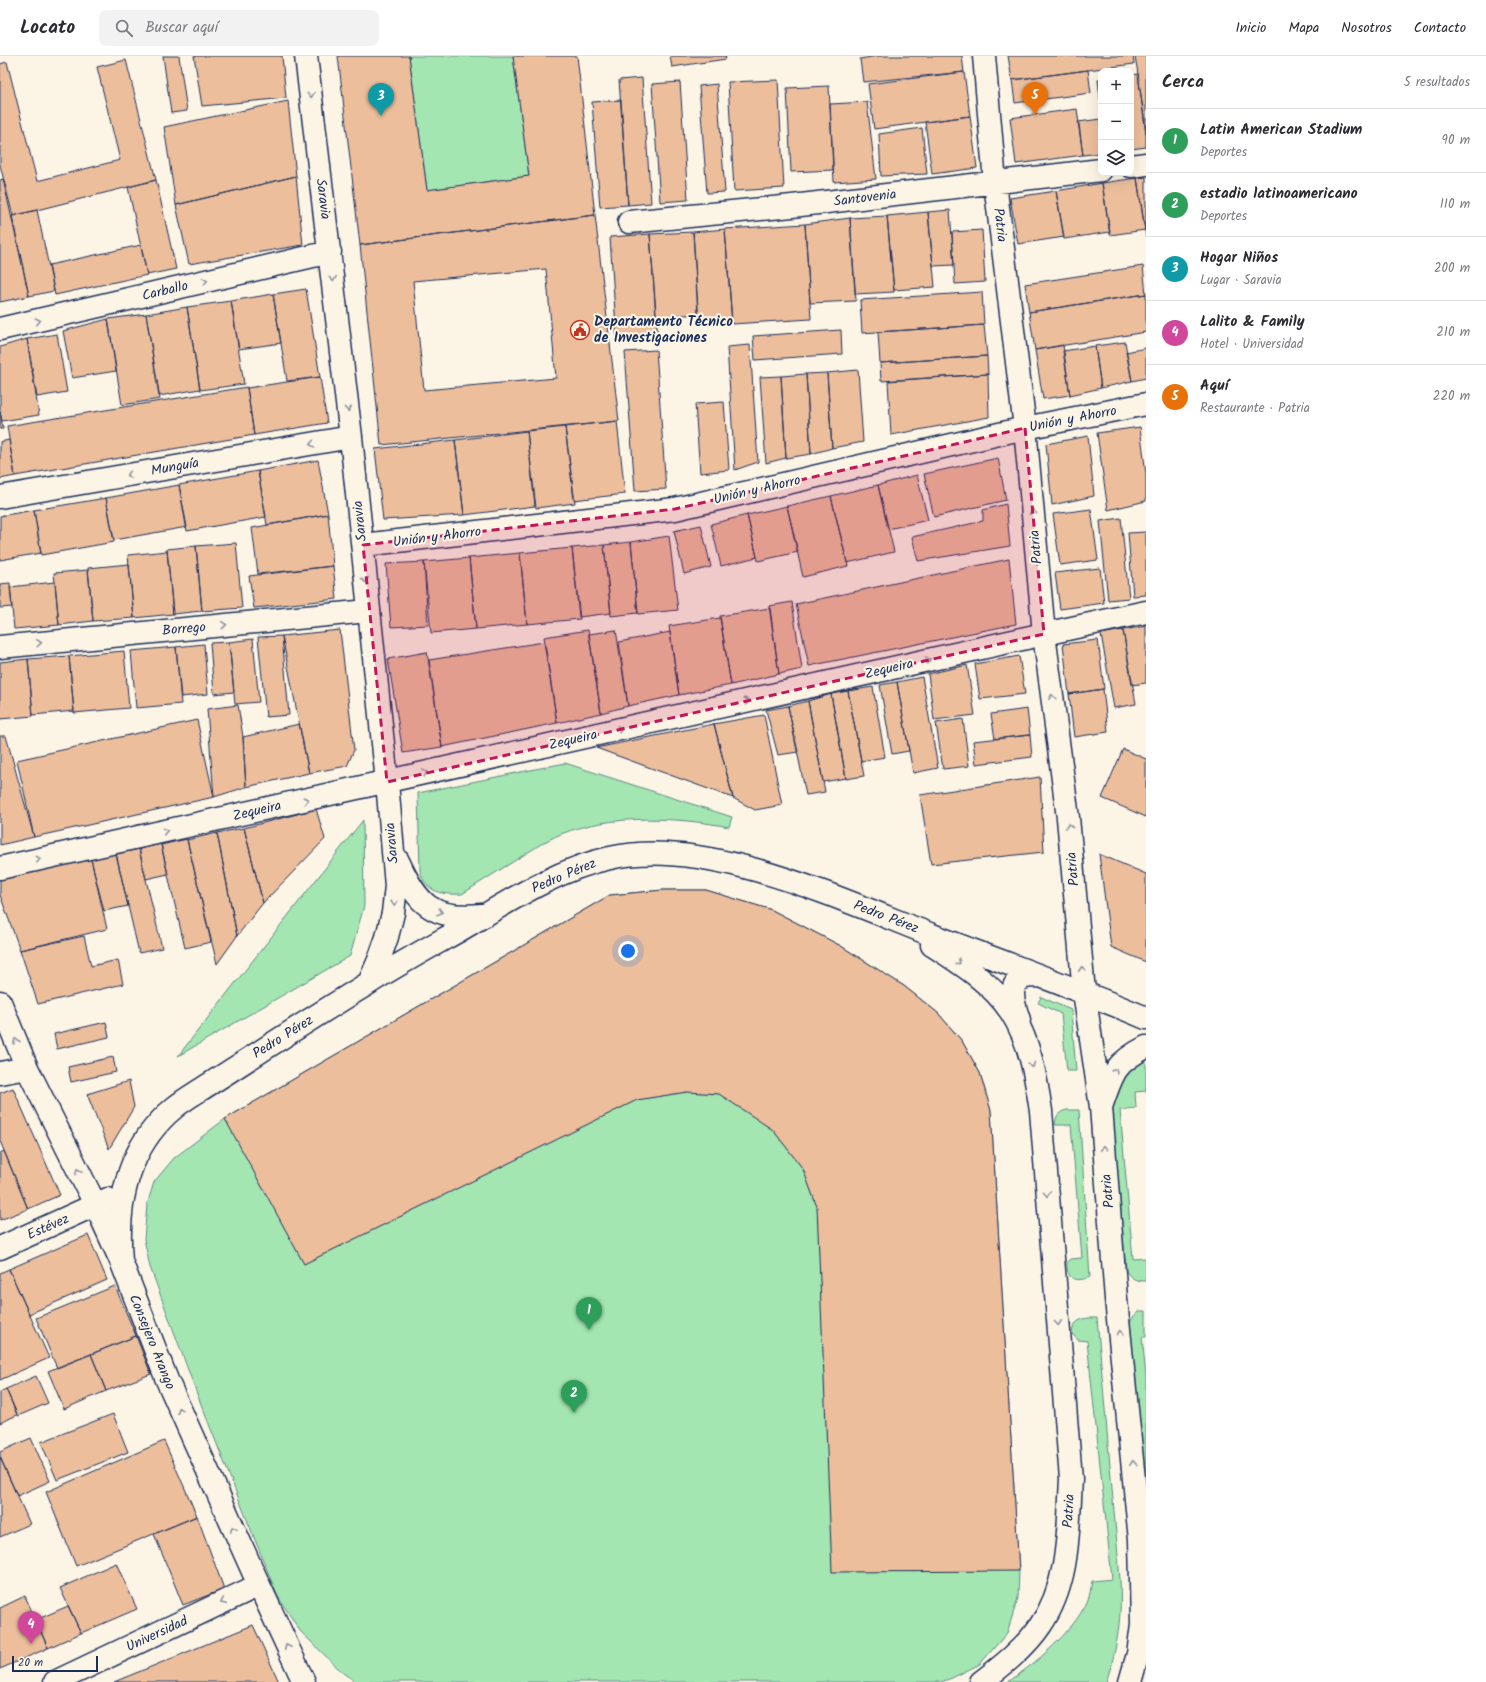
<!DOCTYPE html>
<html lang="es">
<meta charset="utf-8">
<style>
body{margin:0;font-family:Kalam,sans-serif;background:#f2f2f3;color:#2b2b33}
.controls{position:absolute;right:12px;top:12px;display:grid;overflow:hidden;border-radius:8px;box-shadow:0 4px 16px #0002}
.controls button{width:36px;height:36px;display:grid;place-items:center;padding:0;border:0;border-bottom:1px solid #e1e1e2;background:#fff;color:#2b2b33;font:20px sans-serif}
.scale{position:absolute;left:12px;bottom:10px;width:86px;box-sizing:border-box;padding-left:4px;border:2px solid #1b2f5e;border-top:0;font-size:11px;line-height:14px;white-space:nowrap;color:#1b2f5e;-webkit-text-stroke:3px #fcf5e5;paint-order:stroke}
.you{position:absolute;left:628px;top:895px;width:14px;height:14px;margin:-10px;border:3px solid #fff;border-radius:50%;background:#1a73e8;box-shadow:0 0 0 6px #1a73e833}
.badge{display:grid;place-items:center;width:26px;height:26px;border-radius:50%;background:#0b8043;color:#fff;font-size:13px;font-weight:700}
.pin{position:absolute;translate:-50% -33px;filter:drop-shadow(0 1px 2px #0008)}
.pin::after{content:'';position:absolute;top:21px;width:14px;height:12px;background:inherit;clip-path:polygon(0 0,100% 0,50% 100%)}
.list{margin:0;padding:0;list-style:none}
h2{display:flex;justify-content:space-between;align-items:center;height:52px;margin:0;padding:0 16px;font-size:17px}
h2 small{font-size:13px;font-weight:400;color:#7c7c81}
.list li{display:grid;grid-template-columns:26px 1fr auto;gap:12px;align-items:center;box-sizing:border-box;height:64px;padding:0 16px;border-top:1px solid #e1e1e2}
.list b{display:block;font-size:15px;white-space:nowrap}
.list p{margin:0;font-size:13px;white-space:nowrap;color:#7c7c81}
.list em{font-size:13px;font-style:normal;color:#7c7c81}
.icon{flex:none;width:22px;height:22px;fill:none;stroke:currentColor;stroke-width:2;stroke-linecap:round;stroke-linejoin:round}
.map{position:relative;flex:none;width:1146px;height:1626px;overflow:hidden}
header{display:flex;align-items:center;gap:24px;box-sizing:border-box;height:56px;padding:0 20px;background:#fff;border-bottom:1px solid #e1e1e2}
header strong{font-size:19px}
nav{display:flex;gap:22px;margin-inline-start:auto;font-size:14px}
.search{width:280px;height:36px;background:#f2f2f3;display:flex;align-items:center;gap:10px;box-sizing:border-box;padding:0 14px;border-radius:8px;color:#7c7c81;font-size:15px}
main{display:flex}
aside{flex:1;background:#fff}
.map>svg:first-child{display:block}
.green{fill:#a3e6b1;stroke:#5f8a88}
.building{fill:#ecbe9c;stroke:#1b2f5e;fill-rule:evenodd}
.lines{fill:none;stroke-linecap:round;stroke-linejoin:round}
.minor-casing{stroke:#1b2f5e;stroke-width:25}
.minor{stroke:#fcf5e5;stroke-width:22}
.oneway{stroke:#8c92a2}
.marked{fill:#c2185b;fill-opacity:0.2;stroke:#c2185b;stroke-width:3;stroke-dasharray:8 5;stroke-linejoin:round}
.labels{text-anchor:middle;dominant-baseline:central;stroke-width:4;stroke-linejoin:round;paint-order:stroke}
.street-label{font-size:14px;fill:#1b2f5e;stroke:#fcf5e5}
.poi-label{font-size:14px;font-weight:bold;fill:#1b2f5e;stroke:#fcf5e5;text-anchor:start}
</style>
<header>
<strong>Locato</strong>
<div class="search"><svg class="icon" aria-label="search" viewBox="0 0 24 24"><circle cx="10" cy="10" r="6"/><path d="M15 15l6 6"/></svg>Buscar aquí</div>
<nav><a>Inicio</a><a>Mapa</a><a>Nosotros</a><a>Contacto</a></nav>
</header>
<main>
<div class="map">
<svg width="1146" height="1626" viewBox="0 0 1146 1626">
<rect width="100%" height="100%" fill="#fcf5e5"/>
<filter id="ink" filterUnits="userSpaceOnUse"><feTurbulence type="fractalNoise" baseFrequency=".025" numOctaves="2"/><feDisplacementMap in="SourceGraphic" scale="8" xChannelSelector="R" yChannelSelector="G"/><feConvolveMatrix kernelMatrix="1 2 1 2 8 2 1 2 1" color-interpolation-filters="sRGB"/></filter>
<g filter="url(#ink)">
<path class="green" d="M409,0H513L529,120L427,134Z
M565,707L732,761L729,771C678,761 610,758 561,778C546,784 532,794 519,802C500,814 481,826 462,838C443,839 426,837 420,815L418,737Z
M363,764L364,850L350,900L178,1000Z
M663,834H706L772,854L841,890L904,930L938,957L962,985L980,1017L991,1055L1019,1515L1018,1542L1007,1577L980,1608L952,1622L941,1626H356L343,1617L300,1575L277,1539L197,1338L150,1211L144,1183L147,1149L154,1126L174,1102L225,1063L610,839Z
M1041,941L1071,954L1076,1015H1067L1061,958L1038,947Z
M1146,1002V1035L1135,1036L1136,1052L1120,1054L1133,1203L1146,1202V1225C1136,1225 1131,1223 1126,1215L1112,1054C1118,1026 1122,1019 1146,1002Z
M1067,1054H1079L1090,1221C1075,1227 1066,1223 1067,1206L1070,1203L1082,1202L1071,1069H1055C1056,1060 1058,1056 1067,1054Z
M1139,1255H1146V1281H1142L1146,1320V1460L1130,1266L1134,1260Z
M1089,1262H1097L1120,1523C1122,1559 1118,1592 1106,1626H1008C1036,1607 1072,1577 1087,1546C1090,1540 1091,1531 1092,1525L1112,1523L1087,1285L1078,1284L1072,1278C1073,1267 1078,1263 1089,1262Z"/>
<path class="building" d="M163,0H179L187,55L171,57Z
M194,0H282L286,42L202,50Z
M338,0H409L427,134L529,120L513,0H577L595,159L360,189Z
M670,0H725L726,3L672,11Z
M962,0L964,16L863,26L860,3L877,0Z
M1008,0H1133L1134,8L1012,24Z
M1135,0H1146V77L1138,18Z
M126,4L156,124L13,160L0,109V8L7,6L37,125L120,104L97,11Z
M1088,14L1091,37L1015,47L1012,24Z
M964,16L970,60L874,73L868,28Z
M1138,18L1146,77V91L1131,93V19Z
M642,22L651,147L628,149L619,24Z
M1101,23V50L1098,24Z
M778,24L784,132L734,135L728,26Z
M680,26L688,144L660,146L652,28Z
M717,28L725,136L707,137L699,30Z
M829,30L833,114L791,116L787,32Z
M621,44L628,149L600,151L592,46Z
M288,45L296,120L176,149L164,71Z
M867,46L876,123L834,126L830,48Z
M1077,53L1083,99L1016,108L1010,62Z
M970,60L977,112L932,118L925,66Z
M1101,63V97L1083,99L1078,66Z
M922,72L927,118L881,120L879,78Z
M296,120L303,189L189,208L176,149Z
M1146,121V181L1137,122Z
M1137,122L1145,174L1110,179L1102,127Z
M3,123L29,240L0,246V124Z
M156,124L176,213L147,219L128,131Z
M1102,127L1110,176L1064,183L1056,135Z
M1056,135L1064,181L1018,188L1010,142Z
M37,154L54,235L29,240L12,160Z
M950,154L954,209L933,210L928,156Z
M928,156L935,231L894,234L887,160Z
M595,159L619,365L381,389L360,189ZM546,213L556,322L424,334L413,225Z
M887,160L894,236L855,238L850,162Z
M850,162L856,245L810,247L805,168Z
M805,168L811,263L732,268L725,173Z
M725,173L732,266L699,268L693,176Z
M982,174L985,226L955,228L952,176Z
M693,176L698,258L656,261L650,178Z
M650,178L658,284L617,287L610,181Z
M141,189L147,219L55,239L49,209Z
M1143,210L1146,238L1029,256L1025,228Z
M306,233L320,321L287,325L273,238Z
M982,236L984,269L862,277L860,244Z
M273,238L281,287L239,293L231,245Z
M1146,238V276L1035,294L1029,256Z
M231,245L244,328L200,334L187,251Z
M187,251L200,333L159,340L146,258Z
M146,258L160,343L122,349L108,263Z
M108,263L116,315L72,322L63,275Z
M984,269L987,300L880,307L878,276Z
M841,274L842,298L755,304L753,280Z
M57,278L67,336L37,341L27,283Z
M27,283L39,359L2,365L0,356V291Z
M1125,286L1132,325L1101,332L1095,290Z
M750,289L758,406L735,414L727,291Z
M1063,289L1070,339L1043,343L1035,294Z
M1095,290L1101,332L1070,339L1063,295Z
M1146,292V322L1132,325L1126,296Z
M656,294L666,433L635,435L625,296Z
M987,300L988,318L881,325L880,307Z
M858,314L863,386L832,392L827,317Z
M827,317L832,392L811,398L806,318Z
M806,318L811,398L786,402L781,320Z
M988,318L989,361L891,379L888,325Z
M781,320L786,402L766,407L760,321Z
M320,321L327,367L254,379L247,332Z
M247,331L254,379L15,420L7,370Z
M724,346L729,414L700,417L695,348Z
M0,356L3,373H0Z
M617,365L625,438L574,444L565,371Z
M565,371L575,447L536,452L527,375Z
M1140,371L1146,418V445L1108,454L1097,377Z
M527,375L535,450L464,459L455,384Z
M1088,380L1094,440L1052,449L1046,388Z
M9,384L15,420L0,423V386Z
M455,384L464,459L383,464L375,393Z
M998,402L1006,444L934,461L924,418Z
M318,404L328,458L267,469L258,415Z
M258,415L266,461L187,475L179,429Z
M917,419L928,464L888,473L878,429Z
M179,429L187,471L114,484L106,442Z
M878,429L894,496L847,507L831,440Z
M831,440L848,510L803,521L787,450Z
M106,442L114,486L41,499L34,454Z
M1006,448L1010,490L918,505L912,481L983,465V454Z
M787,450L798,496L758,505L747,459Z
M1091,453L1098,504L1060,509L1053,458Z
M34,454L41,497L0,504V460Z
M328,458L333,510L258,518L252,472Z
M747,459L757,501L721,510L711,468Z
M1121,462L1129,542L1108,544L1100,465Z
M701,469L711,511L684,518L674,475Z
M1146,476V539L1133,540L1128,477Z
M669,480L678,554L638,558L631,486Z
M631,486L638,557L611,560L604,489Z
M236,487L242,552L202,555L196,490Z
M604,489L611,557L579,561L572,492Z
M196,490L202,555L173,558L167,493Z
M572,492L580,563L527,568L520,497Z
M167,495L173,558L134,562L128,499Z
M520,497L527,568L476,573L469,502Z
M469,502L476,573L431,577L424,506Z
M1009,503L1016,568L809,610L796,548Z
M424,506L428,569L391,571L386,508Z
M129,508L134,562L93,565L88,512Z
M333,510L337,543L254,552L249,520Z
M1100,512L1104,547L1060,553L1055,517Z
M88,514L93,565L59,569L54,517Z
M55,526L59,569L14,573L10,531Z
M10,527L12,551L0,552V528Z
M792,546L802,613L779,618L769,550Z
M770,552L779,618L731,629L720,560Z
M720,562L731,629L679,639L669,570Z
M1146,570V627L1132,629L1123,574Z
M340,574L354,694L347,710L309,717L282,580Z
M588,574L601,657L557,667L544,581Z
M616,574L628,650L601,657L589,578Z
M1123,574L1136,648L1114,652L1101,578Z
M670,576L679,639L628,650L619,586Z
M282,580L289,659L266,661L258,581Z
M253,583L259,646L235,648L229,586Z
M1098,584L1104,633L1069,638L1063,588Z
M229,586L234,636L214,638L210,587Z
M544,586L557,667L442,691L429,604Z
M204,588L208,638L181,641L176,591Z
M176,591L181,648L136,652L131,595Z
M124,595L129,652L74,657L69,600Z
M427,596L442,691L403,697L388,603Z
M69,600L74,655L33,659L28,603Z
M1019,600L1025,638L980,643L975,608Z
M28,603L33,660L0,663V606Z
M967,609L975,659L934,664L928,618Z
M922,621L938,712L913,717L897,626Z
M897,626L909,695L892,698L880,629Z
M873,631L885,701L861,705L848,635Z
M1103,633L1108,676L1074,681L1069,638Z
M848,635L864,720L846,723L831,638Z
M831,638L846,722L823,726L808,645Z
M808,645L825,736L806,739L788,650Z
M238,649L243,681L246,731L214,741L207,653Z
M788,650L798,696L778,699L766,654Z
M1027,653L1030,679L995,683L991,658Z
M764,659L782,749L755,754L733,742L714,668Z
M963,663L969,710L943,713L936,667Z
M197,664L214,741L34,781L17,704Z
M299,668L309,717L246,731L243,681Z
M714,668L733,742L596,692Z
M1030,679L1032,701L976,708L973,685Z
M0,680H6L34,781L0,789Z
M1123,693L1146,703V761L1102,742Z
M1040,721L1044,796L931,808L920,739Z
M316,753L325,783L263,847L244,772Z
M244,772L263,847L237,880L217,777Z
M217,777L237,880L217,908L187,784Z
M187,783L211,886L185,892L161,789Z
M161,788L168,818L146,823L139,793Z
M139,793L162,892L139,897L116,798Z
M116,797L128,850L104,855L91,803Z
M1099,798L1146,818V906L1111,891Z
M91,803L107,873L20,894L0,839V820Z
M663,834H706L772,854L841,890L904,930L938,957L962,985L980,1017L991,1055L1019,1515L832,1516L817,1151L803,1113L773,1074L719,1038L687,1036L637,1044L304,1208L225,1063L610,839Z
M84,880L91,910L118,904L123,928L38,948L20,894Z
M106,966L109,981L57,993L54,978Z
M113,1001L116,1016L71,1026L68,1011Z
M129,1025L134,1051L109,1093L87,1038Z
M13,1032L60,1139L28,1153L0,1085V1037Z
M4,1095L28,1153L0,1164V1097Z
M88,1179L107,1224L29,1258L9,1213Z
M9,1213L49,1302L0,1324V1217Z
M115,1230L136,1280L57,1312L36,1262Z
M136,1280L151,1318L106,1335L91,1298Z
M91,1298L106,1335L64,1353L48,1315Z
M36,1320L48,1347L18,1360L6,1333Z
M6,1333L17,1359L0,1367V1336Z
M113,1358L128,1396L57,1424L41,1386Z
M31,1382L50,1425L17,1440L0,1401V1396Z
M164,1385L197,1460L76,1510L46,1436Z
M0,1401L30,1468L0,1481Z
M197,1460L224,1533L183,1549L154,1478Z
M116,1507L137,1553L81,1577L60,1532Z
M25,1540L48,1592L0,1613V1552Z
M68,1550L81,1577L48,1592L36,1564Z
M253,1569L279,1626H114Z"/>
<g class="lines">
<defs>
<path id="minor" d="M306,0L351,381L387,726L396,830L393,857L387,881L379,904L369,927
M984,0L995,127L1025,372L1044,578L1068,762L1084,936L1101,1051L1116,1243L1140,1484L1142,1568L1138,1598L1130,1626
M1131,110L1146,108
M629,166L792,150L1101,114
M0,273L330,196
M0,441L351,381
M363,489L675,453L1025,372L1146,348
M0,591L368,555
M398,805C418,849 432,864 482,859
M0,812L1044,578L1146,556
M932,889C960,907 992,927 1011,956C1030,985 1036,1022 1041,1055L1071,1423C1068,1473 1070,1527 1040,1570C1025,1592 1002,1610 981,1626
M0,946L27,1012L96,1150L121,1205L167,1324L259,1529L304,1626
M1019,964C1015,951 1006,929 1023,922C1027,920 1034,920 1039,920
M0,1017L27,1012
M1102,1048C1113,1016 1115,1007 1146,991
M0,1192L108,1143
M121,1205C116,1147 127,1091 174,1052C181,1046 189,1041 197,1036C254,1000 311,962 369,927C399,908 430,891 460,874C506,847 557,813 610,802C707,780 841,844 932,879C1003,906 1075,932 1146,962
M55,1626L259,1529"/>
</defs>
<use href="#minor" class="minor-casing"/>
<use href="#minor" class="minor"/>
</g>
<defs><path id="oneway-chevron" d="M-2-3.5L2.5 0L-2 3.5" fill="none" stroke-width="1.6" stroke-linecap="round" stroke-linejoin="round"/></defs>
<g class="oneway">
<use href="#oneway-chevron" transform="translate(311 39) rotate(83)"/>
<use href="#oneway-chevron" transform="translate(333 223) rotate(84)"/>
<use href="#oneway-chevron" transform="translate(205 225) rotate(-13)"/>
<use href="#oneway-chevron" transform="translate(38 265) rotate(-13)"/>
<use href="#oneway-chevron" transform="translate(348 353) rotate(84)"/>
<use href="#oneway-chevron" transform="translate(312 388) rotate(170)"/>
<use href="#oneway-chevron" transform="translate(129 419) rotate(170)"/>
<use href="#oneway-chevron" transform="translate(1033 456) rotate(-95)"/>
<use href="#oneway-chevron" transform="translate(365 524) rotate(85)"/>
<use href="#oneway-chevron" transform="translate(224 569) rotate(-5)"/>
<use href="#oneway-chevron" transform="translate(39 587) rotate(-5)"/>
<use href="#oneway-chevron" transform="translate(928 604) rotate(-13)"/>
<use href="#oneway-chevron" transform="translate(1052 641) rotate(-97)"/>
<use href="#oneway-chevron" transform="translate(747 645) rotate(-13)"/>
<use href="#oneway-chevron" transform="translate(620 673) rotate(-13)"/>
<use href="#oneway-chevron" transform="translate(425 717) rotate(-13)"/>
<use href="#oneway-chevron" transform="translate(306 744) rotate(-13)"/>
<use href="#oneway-chevron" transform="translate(1069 770) rotate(-95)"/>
<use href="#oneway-chevron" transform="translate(165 775) rotate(-13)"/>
<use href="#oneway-chevron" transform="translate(38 803) rotate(-13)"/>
<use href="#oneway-chevron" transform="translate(394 847) rotate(95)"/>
<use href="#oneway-chevron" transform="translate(440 856) rotate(19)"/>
<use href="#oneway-chevron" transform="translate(958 906) rotate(38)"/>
<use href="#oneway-chevron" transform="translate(1082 913) rotate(-95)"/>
<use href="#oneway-chevron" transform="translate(16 985) rotate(-112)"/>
<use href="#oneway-chevron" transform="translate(1032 1009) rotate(72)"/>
<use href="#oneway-chevron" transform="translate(1115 1015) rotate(-60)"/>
<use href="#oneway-chevron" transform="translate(1104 1092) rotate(-95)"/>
<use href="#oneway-chevron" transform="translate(78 1115) rotate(-117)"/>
<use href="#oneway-chevron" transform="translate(1047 1138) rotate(85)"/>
<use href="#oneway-chevron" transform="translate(1058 1267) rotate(85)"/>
<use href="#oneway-chevron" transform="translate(1120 1277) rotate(-96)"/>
<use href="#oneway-chevron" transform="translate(180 1354) rotate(-114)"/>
<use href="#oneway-chevron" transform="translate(1133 1407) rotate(-96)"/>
<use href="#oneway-chevron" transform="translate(233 1473) rotate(-114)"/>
<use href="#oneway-chevron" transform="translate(223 1546) rotate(155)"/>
<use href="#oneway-chevron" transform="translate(287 1591) rotate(-115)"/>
</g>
</g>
<path class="marked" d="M1025,372L1044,578L387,726L363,489L675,453Z"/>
<defs>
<symbol id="civic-ring" viewBox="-11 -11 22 22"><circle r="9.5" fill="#fcf5e5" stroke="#c8321e" stroke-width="1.5"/><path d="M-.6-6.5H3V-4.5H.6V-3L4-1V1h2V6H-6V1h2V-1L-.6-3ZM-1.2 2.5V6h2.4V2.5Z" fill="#c8321e"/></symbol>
</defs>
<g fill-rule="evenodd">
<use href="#civic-ring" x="569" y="263" width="22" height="22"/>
</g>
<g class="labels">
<g class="street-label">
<text transform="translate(865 142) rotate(-7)">Santovenia</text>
<text transform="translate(323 143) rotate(83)">Saravia</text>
<text transform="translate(1000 169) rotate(83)">Patria</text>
<text transform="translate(165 235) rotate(-13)">Carballo</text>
<text transform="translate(1073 363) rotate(-11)">Unión y Ahorro</text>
<text transform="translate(175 411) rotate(-10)">Munguía</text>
<text transform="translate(757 434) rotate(-13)">Unión y Ahorro</text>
<text transform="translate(360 465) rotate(-96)">Saravia</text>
<text transform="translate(437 481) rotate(-7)">Unión y Ahorro</text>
<text transform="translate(1036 491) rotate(-95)">Patria</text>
<text transform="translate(184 573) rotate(-5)">Borrego</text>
<text transform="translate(889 613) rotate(-13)">Zequeira</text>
<text transform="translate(573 684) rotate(-13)">Zequeira</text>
<text transform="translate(257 755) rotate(-13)">Zequeira</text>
<text transform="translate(392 787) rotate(-95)">Saravia</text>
<text transform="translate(1073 813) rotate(-95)">Patria</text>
<text transform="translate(564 820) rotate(-23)">Pedro Pérez</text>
<text transform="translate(886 861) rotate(21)">Pedro Pérez</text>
<text transform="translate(283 981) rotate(-32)">Pedro Pérez</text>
<text transform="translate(1108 1135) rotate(-95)">Patria</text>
<text transform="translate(48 1171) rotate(-24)">Estévez</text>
<text transform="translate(152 1286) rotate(68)">Consejero Arango</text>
<text transform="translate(1069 1455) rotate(-87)">Patria</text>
<text transform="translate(157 1578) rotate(-25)">Universidad</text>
</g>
<g class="poi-label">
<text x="594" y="266">Departamento Técnico<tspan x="594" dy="16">de Investigaciones</tspan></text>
</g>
</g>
</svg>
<div class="controls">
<button>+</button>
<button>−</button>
<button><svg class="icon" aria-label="layers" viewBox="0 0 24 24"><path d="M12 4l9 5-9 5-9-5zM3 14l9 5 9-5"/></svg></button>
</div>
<div class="scale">20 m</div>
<div class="you"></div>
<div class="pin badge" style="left:589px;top:1274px;background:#2e9e5b">1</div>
<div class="pin badge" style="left:574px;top:1357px;background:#2e9e5b">2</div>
<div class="pin badge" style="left:381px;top:60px;background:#0f9aa8">3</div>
<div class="pin badge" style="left:31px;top:1588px;background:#d1479c">4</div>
<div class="pin badge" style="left:1035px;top:59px;background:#e8710a">5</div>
</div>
<aside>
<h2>Cerca<small>5 resultados</small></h2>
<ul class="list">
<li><span class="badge" style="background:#2e9e5b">1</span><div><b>Latin American Stadium</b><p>Deportes</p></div><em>90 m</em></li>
<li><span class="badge" style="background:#2e9e5b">2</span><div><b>estadio latinoamericano</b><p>Deportes</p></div><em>110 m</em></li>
<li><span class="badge" style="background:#0f9aa8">3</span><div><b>Hogar Niños</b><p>Lugar · Saravia</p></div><em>200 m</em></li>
<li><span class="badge" style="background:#d1479c">4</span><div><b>Lalito &amp; Family</b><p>Hotel · Universidad</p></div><em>210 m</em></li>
<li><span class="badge" style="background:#e8710a">5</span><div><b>Aquí</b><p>Restaurante · Patria</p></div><em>220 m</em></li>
</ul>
</aside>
</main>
